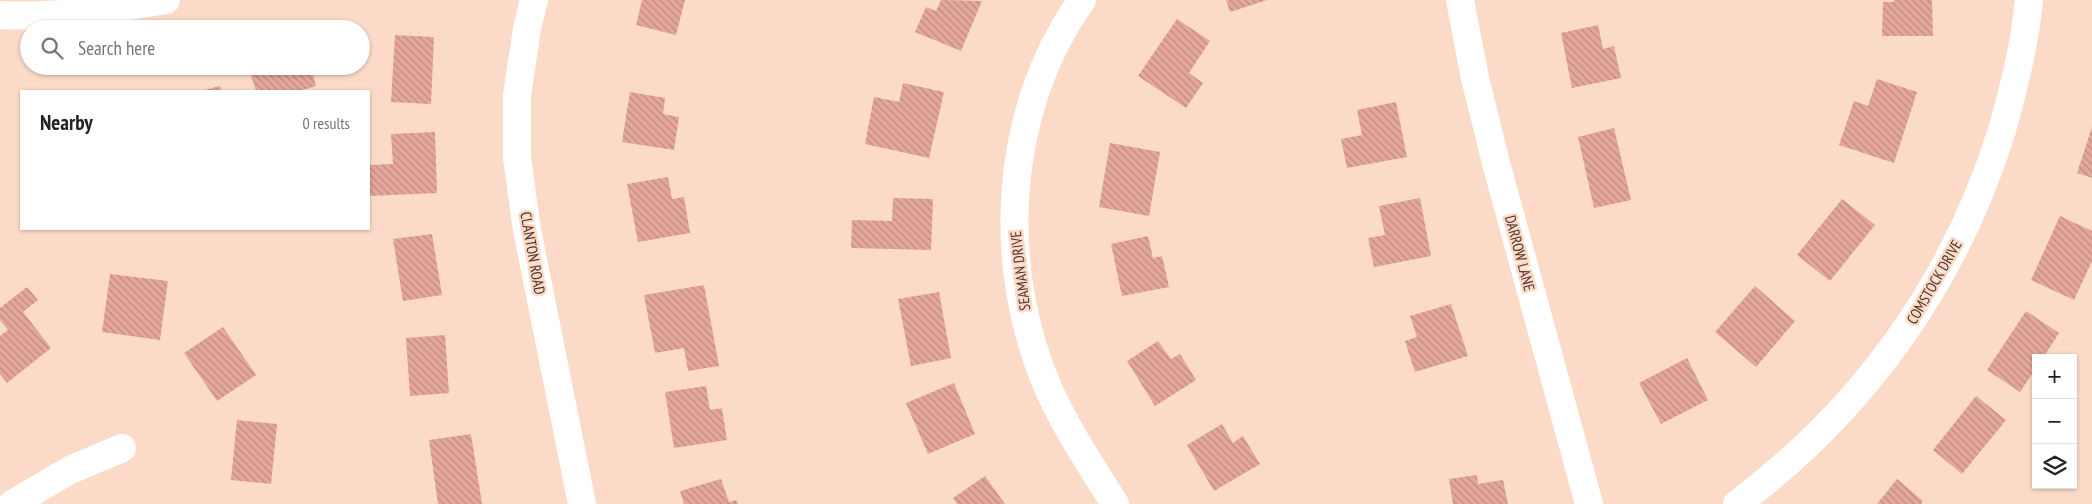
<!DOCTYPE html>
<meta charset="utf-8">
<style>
body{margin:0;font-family:"PT Sans Narrow",sans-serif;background:#f2f2f2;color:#222}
.controls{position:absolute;right:15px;bottom:15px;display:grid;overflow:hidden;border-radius:0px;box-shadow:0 1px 4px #0004}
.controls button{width:45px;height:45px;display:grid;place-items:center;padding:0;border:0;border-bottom:1px solid #e0e0e0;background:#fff;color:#222;font:25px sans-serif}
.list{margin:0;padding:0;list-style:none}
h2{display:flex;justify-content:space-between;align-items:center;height:65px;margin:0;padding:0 20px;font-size:21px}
h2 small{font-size:16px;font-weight:400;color:#767676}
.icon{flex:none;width:28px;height:28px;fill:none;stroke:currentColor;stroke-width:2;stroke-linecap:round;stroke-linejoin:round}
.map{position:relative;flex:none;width:2092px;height:504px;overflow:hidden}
.search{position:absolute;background:#fff;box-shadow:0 1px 4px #0004;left:20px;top:20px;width:350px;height:55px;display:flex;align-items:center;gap:12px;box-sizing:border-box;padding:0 18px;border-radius:28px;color:#767676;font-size:19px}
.panel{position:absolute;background:#fff;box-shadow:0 1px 4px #0004;left:20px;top:90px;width:350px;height:140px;border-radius:0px}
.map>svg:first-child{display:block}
.building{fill:url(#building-back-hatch)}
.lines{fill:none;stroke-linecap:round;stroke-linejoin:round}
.minor{stroke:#fff;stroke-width:28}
.major{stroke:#fff;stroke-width:28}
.labels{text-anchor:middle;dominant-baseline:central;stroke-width:5;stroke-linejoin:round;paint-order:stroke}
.street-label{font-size:15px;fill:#4c352a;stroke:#fcdac8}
</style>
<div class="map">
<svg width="2092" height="504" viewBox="0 0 2092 504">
<defs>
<pattern id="building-back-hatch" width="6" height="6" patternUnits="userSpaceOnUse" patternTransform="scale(1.25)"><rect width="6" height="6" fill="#e5a79d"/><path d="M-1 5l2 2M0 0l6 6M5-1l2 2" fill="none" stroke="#bc8980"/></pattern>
</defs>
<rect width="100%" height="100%" fill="#fcdac8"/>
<path class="building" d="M642,0H685L676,35L636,25Z
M941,0L982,1L961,51L915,32L926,7L936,11Z
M1226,0H1267L1230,12Z
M1894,0H1932L1933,36H1882L1883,2H1894Z
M1177,19L1210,41L1189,73L1203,83L1186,108L1138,76Z
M1598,25L1603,49L1614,46L1621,78L1572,88L1561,33Z
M395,35L434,37L431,104L391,102Z
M248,66H311L316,86L299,91H256Z
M1877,79L1917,92L1894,163L1839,145L1854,101L1868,106Z
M903,83L944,92L929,158L865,144L874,97L899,102Z
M220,86L222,91H201Z
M630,92L665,98L663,114L679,117L674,150L622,142Z
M1396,102L1407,157L1347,168L1341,139L1362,135L1357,110Z
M2092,127V178L2077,173Z
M1614,128L1631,200L1594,208L1578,137Z
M435,132L437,193L369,196V165L393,164L391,134Z
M1110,143L1160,152L1149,216L1099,207Z
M668,177L672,199L684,197L690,233L638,242L627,184Z
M893,198L933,199L931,250L851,248L852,220L892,221Z
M1420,198L1431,256L1374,267L1368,238L1385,235L1379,206Z
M1842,199L1875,225L1830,281L1797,255Z
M2060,216L2092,231V261L2074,300L2031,280Z
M432,234L442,295L403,301L393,239Z
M1148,236L1153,258L1162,256L1169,287L1122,296L1111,244Z
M110,274L168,281L160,340L102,332Z
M704,285L719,366L688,371L684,348L655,353L644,295Z
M1755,286L1795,321L1756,367L1715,332Z
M27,287L38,300L23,312L51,348L7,383L0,374V336L8,330L0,320V308Z
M939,292L951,358L911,366L898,299Z
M1451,304L1468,356L1415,372L1405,341L1417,337L1410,316Z
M2026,311L2059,333L2043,358H2036V368L2020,392L1987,370Z
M223,327L256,375L217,401L184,353Z
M445,335L449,393L410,396L406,338Z
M1158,341L1171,359L1180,354L1196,380L1155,406L1127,361Z
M1687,358L1708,400L1661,424L1639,383Z
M954,383L975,434L928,454L906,403Z
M706,386L710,410L722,408L727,440L674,448L665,392Z
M1976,396L2006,420L1962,474L1933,450Z
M237,420L277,424L271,484L231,480Z
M1222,424L1233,443L1243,436L1260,464L1214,491L1187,445Z
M471,434L482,504H438L429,440Z
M1477,475L1478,484L1503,480L1508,504H1453L1449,479Z
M985,476L1005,504H957L953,498Z
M721,479L729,502L736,500L738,504H684L680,491Z
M1897,479L1923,501L1921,504H1877Z"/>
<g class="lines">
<path class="minor" d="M1082,0C1003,110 995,267 1049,390C1067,430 1092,467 1115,504
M1460,0L1475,78L1496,163L1589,504
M0,15C56,18 111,9 166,0
M12,504L70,470L122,448
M1737,504C1864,409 1955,282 2002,130C2014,88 2025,44 2029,0"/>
<path class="major" d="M534,0L527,29L517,95V158L527,230L582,504"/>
</g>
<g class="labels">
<g class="street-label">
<text transform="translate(533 253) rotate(80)">CLANTON ROAD</text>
<text transform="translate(1520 253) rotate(75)">DARROW LANE</text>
<text transform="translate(1020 271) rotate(-97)">SEAMAN DRIVE</text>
<text transform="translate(1934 282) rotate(-60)">COMSTOCK DRIVE</text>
</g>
</g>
</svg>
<div class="controls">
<button>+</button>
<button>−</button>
<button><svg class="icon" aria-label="layers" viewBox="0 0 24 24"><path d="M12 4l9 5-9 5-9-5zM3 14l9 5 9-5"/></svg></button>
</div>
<div class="search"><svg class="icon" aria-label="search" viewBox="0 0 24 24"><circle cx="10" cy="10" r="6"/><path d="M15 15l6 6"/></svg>Search here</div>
<section class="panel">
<h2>Nearby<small>0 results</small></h2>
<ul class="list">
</ul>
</section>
</div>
